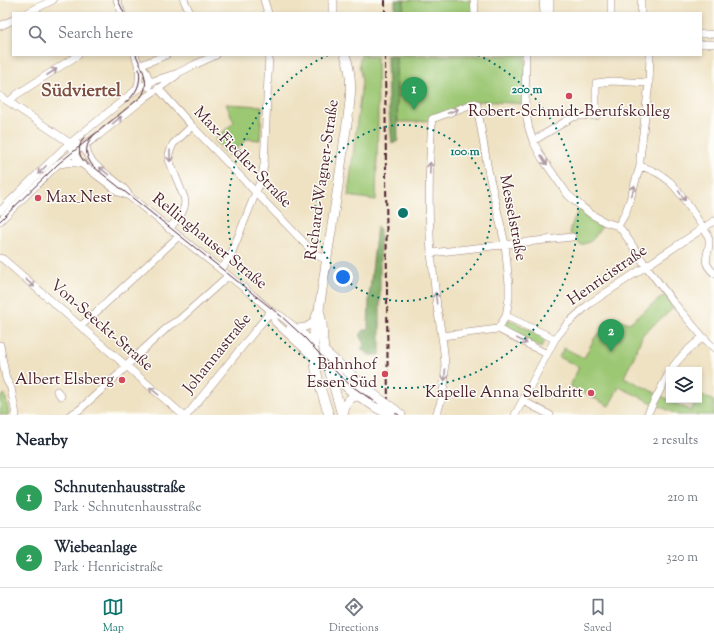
<!DOCTYPE html>
<meta charset="utf-8">
<style>
body{margin:0;font-family:"Sorts Mill Goudy",serif;background:#f6f6f7;color:#1f2937}
.controls{position:absolute;right:12px;bottom:12px;display:grid;overflow:hidden;border-radius:0px;box-shadow:0 2px 6px #0003}
.controls button{width:36px;height:36px;display:grid;place-items:center;padding:0;border:0;border-bottom:1px solid #e0e1e3;background:#fff;color:#1f2937;font:20px sans-serif}
.you{position:absolute;left:343px;top:277px;width:14px;height:14px;margin:-10px;border:3px solid #fff;border-radius:50%;background:#1a73e8;box-shadow:0 0 0 6px #1a73e833}
.badge{display:grid;place-items:center;width:26px;height:26px;border-radius:50%;background:#0f766e;color:#fff;font-size:13px;font-weight:700}
.pin{position:absolute;translate:-50% -33px;filter:drop-shadow(0 1px 2px #0008)}
.pin::after{content:'';position:absolute;top:21px;width:14px;height:12px;background:inherit;clip-path:polygon(0 0,100% 0,50% 100%)}
.list{margin:0;padding:0;list-style:none}
h2{display:flex;justify-content:space-between;align-items:center;height:52px;margin:0;padding:0 16px;font-size:17px}
h2 small{font-size:13px;font-weight:400;color:#747a83}
.list li{display:grid;grid-template-columns:26px 1fr auto;gap:12px;align-items:center;box-sizing:border-box;height:60px;padding:0 16px;border-top:1px solid #e0e1e3}
.list b{display:block;font-size:15px;white-space:nowrap}
.list p{margin:0;font-size:13px;white-space:nowrap;color:#747a83}
.list em{font-size:13px;font-style:normal;color:#747a83}
.icon{flex:none;width:22px;height:22px;fill:none;stroke:currentColor;stroke-width:2;stroke-linecap:round;stroke-linejoin:round}
.map{position:relative;flex:none;width:714px;height:415px;overflow:hidden}
.search{position:absolute;background:#fff;box-shadow:0 2px 6px #0003;left:12px;right:12px;top:12px;height:44px;display:flex;align-items:center;gap:10px;box-sizing:border-box;padding:0 14px;border-radius:0px;color:#747a83;font-size:15px}
.sheet{height:172px;background:#fff}
nav{display:flex;justify-content:space-around;align-items:center;box-sizing:border-box;height:56px;border-top:1px solid #e0e1e3;background:#fff;font-size:11px;color:#747a83}
nav a{display:grid;justify-items:center;gap:2px}
nav .on{color:#0f766e}
.map>svg:first-child{display:block}
.green{fill:#9cc773;stroke:#73734f}
.forest{fill:#7dac65;stroke:#646648}
.lines{fill:none;stroke-linecap:round;stroke-linejoin:round}
.minor-casing{stroke:#9c8077;stroke-width:8}
.major-casing{stroke:#9c8077;stroke-width:10}
.minor{stroke:#fff;stroke-width:7}
.major{stroke:#fff;stroke-width:9}
.tram{stroke:#4a1f2b;stroke-width:1}
.rail{stroke:#4a1f2b;stroke-width:2;stroke-dasharray:6 3;stroke-linecap:butt}
.major-bridge-casing{stroke:#9c8077;stroke-width:10;stroke-linecap:butt}
.major-bridge{stroke:#fff;stroke-width:9}
.oneway{stroke:#ae9aa0}
.ring{fill:none;stroke:#0f766e;stroke-width:2;stroke-dasharray:2 4}
.poi-dot{fill:#d1495b;stroke:#fdfcf7;stroke-width:1.5}
.labels{text-anchor:middle;dominant-baseline:central;stroke-width:3;stroke-linejoin:round;paint-order:stroke}
.poi-label{font-size:16px;fill:#4a1f2b;stroke:#fdfcf7;text-anchor:end}
.street-label{font-size:16px;fill:#4a1f2b;stroke:#fdfcf7}
.quarter-label{font-size:18px;font-weight:bold;fill:#7c4d41;stroke:#fdfcf7}
.centre{fill:#0f766e;stroke:#fdfcf7;stroke-width:2}
.ring-label{font-size:12px;text-anchor:middle;font-weight:bold;fill:#0f766e;stroke:#fdfcf7;stroke-width:3;stroke-linejoin:round;paint-order:stroke}
</style>
<div class="map">
<svg width="714" height="415" viewBox="0 0 714 415">
<rect width="100%" height="100%" fill="#fdfcf7"/>
<filter id="ink" filterUnits="userSpaceOnUse"><feTurbulence type="fractalNoise" baseFrequency=".025" numOctaves="2"/><feDisplacementMap in="SourceGraphic" scale="8" xChannelSelector="R" yChannelSelector="G"/><feConvolveMatrix kernelMatrix="1 2 1 2 8 2 1 2 1" color-interpolation-filters="sRGB"/></filter>
<filter id="wash" filterUnits="userSpaceOnUse"><feTurbulence type="fractalNoise" baseFrequency=".012" numOctaves="4" result="noise"/><feDisplacementMap in="SourceGraphic" scale="16" xChannelSelector="R" yChannelSelector="G"/><feGaussianBlur stdDeviation="0.9" result="paint"/><feColorMatrix in="noise" values="0 0 0 0 0 0 0 0 0 0 0 0 0 0 0 0 0 1.4 0 .05"/><feComposite in="paint" operator="in"/></filter>
<g filter="url(#wash)">
<rect width="100%" height="100%" fill="#efe2c3"/>
<path class="green" d="M404,0H473L474,13H403Z
M361,55H377L378,117L376,200L348,196L362,81L359,64Z
M396,55H526L525,104L481,101L472,103L431,120L417,122H398L397,99Z
M226,104L262,106L260,140L247,139L229,156L215,140L234,122Z
M580,208L604,225C593,235 598,241 580,245L570,233C571,224 575,216 580,208Z
M666,294L676,306L643,334L633,359L624,377L691,411L696,400H699V394L714,401V415H678L619,387L609,406L570,386L579,367L559,357L564,348L584,358L595,337L618,319L629,323Z
M508,319L546,338L541,348L502,329Z
M5,394L9,415H0V398Z"/>
<path class="forest" d="M395,0H404L403,13H395Z
M387,55H396L398,141L392,144L388,102Z
M377,226L380,229V355H369L361,349L365,344L360,335L364,330H368L369,298Z"/>
</g>
<g filter="url(#ink)">
<g class="lines">
<defs>
<path id="minor" d="M117,0L122,13
M184,0L190,13
M264,0L268,13
M474,0L475,13
M543,0L544,13
M550,0V13
M611,0V13
M641,0V13
M27,13L53,0
M0,26L13,20
M701,34H714
M701,44H714
M135,55C140,68 141,76 137,89
M526,55L525,108L529,129L533,141L542,158L568,195L582,207L591,214L605,222L618,226L624,233L646,266L673,302L703,337L714,348
M138,62C145,70 150,76 149,87
M141,65L166,55
M158,88L192,126L315,254L327,260
M0,96L70,143C80,144 82,145 87,153
M9,102L16,95L78,55
M533,141L573,117L578,116H596V83L612,81L649,83
M70,143L76,157L82,164L119,192L129,196L254,296L271,311L281,316L313,342
M87,149C86,163 111,176 121,186C125,189 127,192 129,196
M60,164C68,162 74,162 82,164
M640,166C672,175 679,192 696,217C700,224 707,231 709,239C709,240 709,244 709,245C707,259 702,262 714,273
M0,211L63,149L137,89L153,81L178,73L194,65L216,55
M0,221L58,164L99,135L146,97L169,81L177,75
M618,226L625,214L630,200L640,166V158L649,83L650,55
M169,229C177,219 188,210 184,197L169,160V154L173,144L192,126
M431,253L572,237
M0,258L3,259L183,415
M221,270L230,257L262,177L264,164L269,55
M271,311L275,322L314,358
M506,316L555,339
M81,326L179,236
M290,328L310,348
M298,328L306,327L314,322
M442,336L498,329L547,354
M0,345L6,379L11,388L16,415
M329,361C334,373 351,386 363,394
M671,370C679,357 691,347 703,337
M57,391L61,396
M523,401L550,415
M70,415L79,410L119,374L133,359L170,325L179,320L228,276
M187,415L271,311
M436,415C452,379 443,344 437,307C435,289 433,271 431,253C428,209 429,163 432,119L475,103L477,105L488,170L505,244L509,284V298L506,316L498,329
M515,415L555,339L567,324L589,304L714,221
M647,415L669,373"/>
<path id="major" d="M333,0V13
M319,310L322,323L323,340L324,352L342,415
M325,352L377,397
M330,372L351,391L377,408
M394,409L401,415
M329,415L320,387L315,365L314,347V322L319,310C327,254 337,199 344,143C348,115 356,82 345,55
M343,415C345,406 347,397 358,396"/>
</defs>
<use href="#minor" class="minor-casing"/>
<use href="#major" class="major-casing"/>
<use href="#minor" class="minor"/>
<use href="#major" class="major"/>
<path class="tram" d="M118,0L124,13
M125,103C136,94 142,84 139,69
M94,135C83,146 85,158 95,168L281,316L305,338L338,374L349,384L372,400L399,415
M85,136C77,146 77,157 88,165
M0,221L58,164L141,97C151,83 142,69 136,55"/>
<path class="rail" d="M385,0V13
M385,55L388,415"/>
<defs>
<path id="major-bridge" d="M377,397L394,409
M377,408L390,415"/>
</defs>
<use href="#major-bridge" class="major-bridge-casing"/>
<use href="#major-bridge" class="major-bridge"/>
</g>
<defs><path id="oneway-shaft" d="M-6 0H5M1.5-3L5.5 0L1.5 3" fill="none" stroke-width="1.6" stroke-linecap="round" stroke-linejoin="round"/></defs>
<g class="oneway">
<use href="#oneway-shaft" transform="translate(52 72) rotate(-33)"/>
<use href="#oneway-shaft" transform="translate(453 111) rotate(-21)"/>
<use href="#oneway-shaft" transform="translate(117 120) rotate(-39)"/>
<use href="#oneway-shaft" transform="translate(170 156) rotate(90)"/>
<use href="#oneway-shaft" transform="translate(544 160) rotate(57)"/>
<use href="#oneway-shaft" transform="translate(430 168) rotate(-88)"/>
<use href="#oneway-shaft" transform="translate(42 170) rotate(135)"/>
<use href="#oneway-shaft" transform="translate(104 171) rotate(-141)"/>
<use href="#oneway-shaft" transform="translate(633 191) rotate(-74)"/>
<use href="#oneway-shaft" transform="translate(682 196) rotate(56)"/>
<use href="#oneway-shaft" transform="translate(30 283) rotate(41)"/>
<use href="#oneway-shaft" transform="translate(436 298) rotate(-97)"/>
<use href="#oneway-shaft" transform="translate(522 341) rotate(28)"/>
<use href="#oneway-shaft" transform="translate(445 375) rotate(93)"/>
<use href="#oneway-shaft" transform="translate(154 391) rotate(-140)"/>
</g>
</g>
<g class="ring">
<circle cx="403" cy="213" r="88"/>
<path d="M478 55A175 175 0 1 1 328 55"/>
</g>
<g class="poi-dot">
<circle cx="569" cy="96" r="4"/>
<circle cx="38" cy="198" r="4"/>
<circle cx="385" cy="374" r="4"/>
<circle cx="122" cy="380" r="4"/>
<circle cx="591" cy="393" r="4"/>
</g>
<g class="labels">
<g class="poi-label">
<text x="569" y="112" text-anchor="middle">Robert-Schmidt-Berufskolleg</text>
<text x="46" y="198" text-anchor="start">Max_Nest</text>
<text x="377" y="365">Bahnhof<tspan x="377" dy="18">Essen Süd</tspan></text>
<text x="114" y="380">Albert Elsberg</text>
<text x="583" y="393">Kapelle Anna Selbdritt</text>
</g>
<g class="street-label">
<text transform="translate(242 158) rotate(46)">Max-Fiedler-Straße</text>
<text transform="translate(323 180) rotate(-82)">Richard-Wagner-Straße</text>
<text transform="translate(512 218) rotate(79)">Messelstraße</text>
<text transform="translate(209 242) rotate(39)">Rellinghauser Straße</text>
<text transform="translate(608 276) rotate(-35)">Henricistraße</text>
<text transform="translate(101 326) rotate(41)">Von-Seeckt-Straße</text>
<text transform="translate(218 354) rotate(-51)">Johannastraße</text>
</g>
<g class="quarter-label">
<text x="81" y="92">Südviertel</text>
</g>
</g>
<circle cx="403" cy="213" r="6" class="centre"/>
<g class="ring-label">
<text x="527" y="93">200 m</text>
<text x="465" y="155">100 m</text>
</g>
</svg>
<div class="controls">
<button><svg class="icon" aria-label="layers" viewBox="0 0 24 24"><path d="M12 4l9 5-9 5-9-5zM3 14l9 5 9-5"/></svg></button>
</div>
<div class="you"></div>
<div class="pin badge" style="left:414px;top:110px;background:#2e9e5b">1</div>
<div class="pin badge" style="left:611px;top:352px;background:#2e9e5b">2</div>
<div class="search"><svg class="icon" aria-label="search" viewBox="0 0 24 24"><circle cx="10" cy="10" r="6"/><path d="M15 15l6 6"/></svg>Search here</div>
</div>
<section class="sheet">
<h2>Nearby<small>2 results</small></h2>
<ul class="list">
<li><span class="badge" style="background:#2e9e5b">1</span><div><b>Schnutenhausstraße</b><p>Park · Schnutenhausstraße</p></div><em>210 m</em></li>
<li><span class="badge" style="background:#2e9e5b">2</span><div><b>Wiebeanlage</b><p>Park · Henricistraße</p></div><em>320 m</em></li>
</ul>
</section>
<nav>
<a class="on"><svg class="icon" aria-label="map" viewBox="0 0 24 24"><path d="M3 6l6-2 6 2 6-2v14l-6 2-6-2-6 2zM9 4v14M15 6v14"/></svg>Map</a>
<a><svg class="icon" aria-label="directions" viewBox="0 0 24 24"><path d="M12 3l9 9-9 9-9-9zM9 14v-3h6M13 9l2 2-2 2"/></svg>Directions</a>
<a><svg class="icon" aria-label="saved" viewBox="0 0 24 24"><path d="M7 4h10v16l-5-4-5 4z"/></svg>Saved</a>
</nav>
